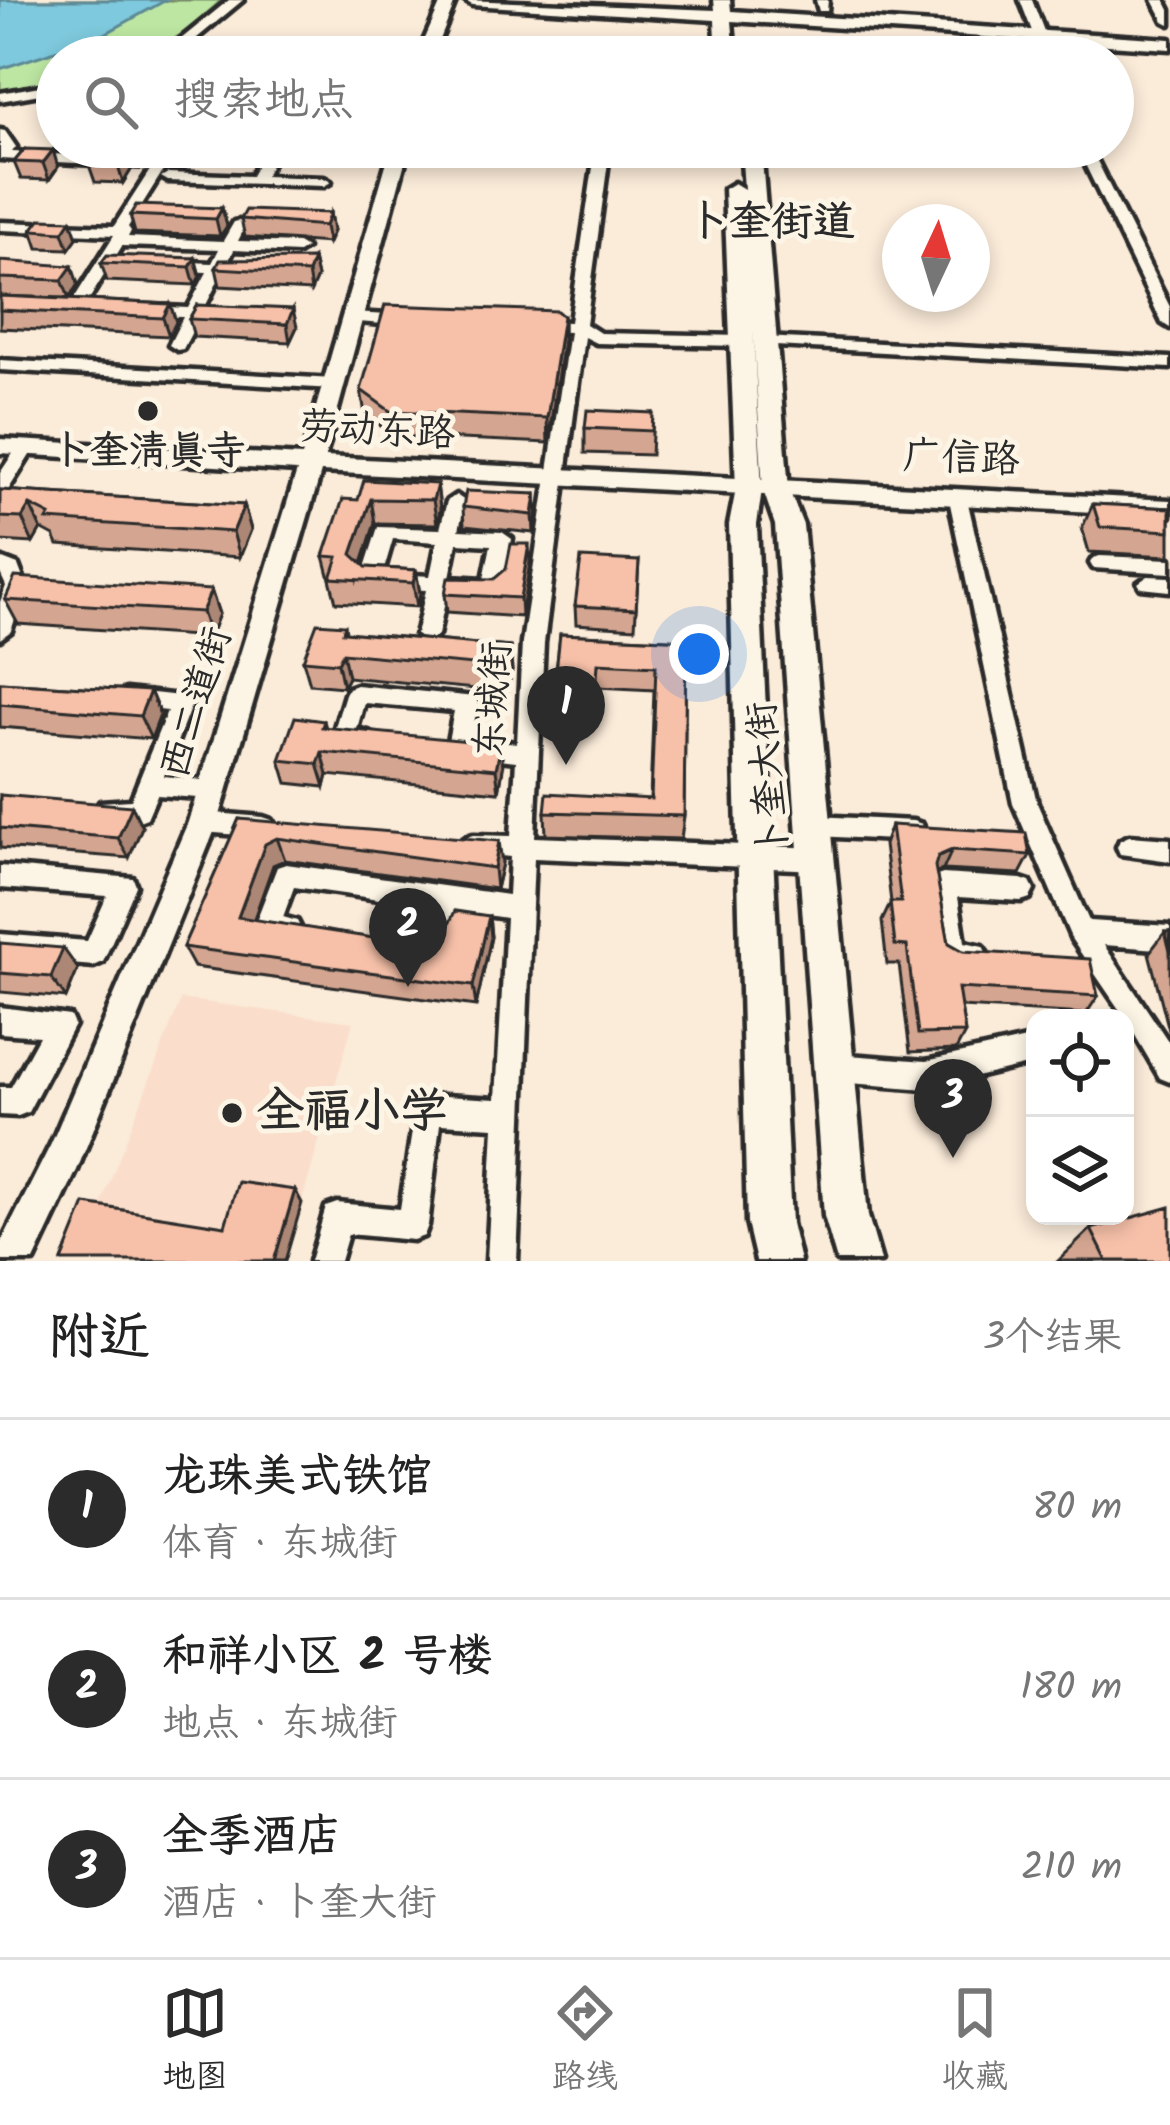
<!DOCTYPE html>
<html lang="zh">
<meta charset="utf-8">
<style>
body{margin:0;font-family:Kalam,"LXGW WenKai TC",sans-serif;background:#f6f6f6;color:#222}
.controls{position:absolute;right:36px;bottom:36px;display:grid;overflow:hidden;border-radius:24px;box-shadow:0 6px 18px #0003}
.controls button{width:108px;height:108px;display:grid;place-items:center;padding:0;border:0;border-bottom:3px solid #e0e0e0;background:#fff;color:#222;font:60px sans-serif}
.compass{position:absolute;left:882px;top:204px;width:108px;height:108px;border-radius:50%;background:#fff;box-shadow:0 6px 18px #0003;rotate:4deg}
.you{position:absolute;left:699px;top:654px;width:42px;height:42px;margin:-30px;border:9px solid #fff;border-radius:50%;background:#1a73e8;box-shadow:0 0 0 18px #1a73e833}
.badge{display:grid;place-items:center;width:78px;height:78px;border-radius:50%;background:#2b2b2b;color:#fff;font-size:39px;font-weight:700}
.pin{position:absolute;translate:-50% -99px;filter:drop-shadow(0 3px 6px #0008)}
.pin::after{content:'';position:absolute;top:63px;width:42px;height:36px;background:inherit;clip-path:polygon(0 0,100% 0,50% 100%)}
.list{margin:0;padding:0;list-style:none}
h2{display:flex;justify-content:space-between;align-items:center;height:156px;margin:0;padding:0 48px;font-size:51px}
h2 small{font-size:39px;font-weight:400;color:#767676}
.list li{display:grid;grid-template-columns:78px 1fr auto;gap:36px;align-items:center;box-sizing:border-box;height:180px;padding:0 48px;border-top:3px solid #e0e0e0}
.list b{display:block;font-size:45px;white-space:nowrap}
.list p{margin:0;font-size:39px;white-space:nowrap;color:#767676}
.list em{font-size:39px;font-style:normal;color:#767676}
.icon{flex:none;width:66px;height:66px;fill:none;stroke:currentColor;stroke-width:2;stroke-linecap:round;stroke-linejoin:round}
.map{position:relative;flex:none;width:1170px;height:1261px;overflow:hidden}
.search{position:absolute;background:#fff;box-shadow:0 6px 18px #0003;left:36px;right:36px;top:36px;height:132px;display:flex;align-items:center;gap:30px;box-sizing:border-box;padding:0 42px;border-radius:66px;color:#767676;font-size:45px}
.sheet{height:696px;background:#fff}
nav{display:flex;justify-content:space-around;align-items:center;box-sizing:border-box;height:168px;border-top:3px solid #e0e0e0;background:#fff;font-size:33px;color:#767676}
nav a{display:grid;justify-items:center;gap:6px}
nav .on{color:#2b2b2b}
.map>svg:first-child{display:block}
.built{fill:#fadecb}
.green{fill:#bde6a2;stroke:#748866;stroke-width:3}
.water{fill:#7ec9dd;stroke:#5d8a96;stroke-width:3}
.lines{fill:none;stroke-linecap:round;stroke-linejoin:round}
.minor-casing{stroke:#2b2b2b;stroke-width:9}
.tertiary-casing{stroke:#2b2b2b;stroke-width:9}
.secondary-casing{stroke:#2b2b2b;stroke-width:9}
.primary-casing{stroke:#2b2b2b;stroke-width:9}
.minor{fill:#fcf5e5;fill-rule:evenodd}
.tertiary{fill:#fcf5e5;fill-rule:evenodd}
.secondary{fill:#fcf5e5;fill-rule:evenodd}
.primary{fill:#fcf5e5;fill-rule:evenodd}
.wall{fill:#d4a691;stroke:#2b2b2b;stroke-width:3}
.shaded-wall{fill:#ad8776;stroke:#2b2b2b;stroke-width:3}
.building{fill:#f7c1a9;stroke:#2b2b2b;stroke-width:3}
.poi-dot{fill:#2b2b2b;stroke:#fcf5e5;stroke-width:4.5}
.labels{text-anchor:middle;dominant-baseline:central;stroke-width:10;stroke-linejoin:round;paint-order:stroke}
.street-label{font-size:39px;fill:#2b2b2b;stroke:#fcf5e5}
.poi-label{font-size:39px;font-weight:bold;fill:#2b2b2b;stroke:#fcf5e5}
.far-district-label{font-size:42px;font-weight:bold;fill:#2b2b2b;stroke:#fcf5e5}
.near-poi-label{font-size:48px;font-weight:bold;fill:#2b2b2b;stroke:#fcf5e5;text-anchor:start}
</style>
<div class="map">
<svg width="1170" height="1261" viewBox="0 0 1170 1261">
<rect width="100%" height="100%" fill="#fbebd9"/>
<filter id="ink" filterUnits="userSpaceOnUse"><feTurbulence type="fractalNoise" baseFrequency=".00833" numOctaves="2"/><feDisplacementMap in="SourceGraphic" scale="24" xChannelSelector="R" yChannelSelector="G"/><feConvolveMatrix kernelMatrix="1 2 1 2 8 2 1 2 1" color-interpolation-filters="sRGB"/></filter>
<g filter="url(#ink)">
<path class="built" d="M181,999L353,1022L285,1261H79Z"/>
<path class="green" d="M0,0H222C150,64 151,57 57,57V84L0,94Z"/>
<path class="water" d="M0,0H166L101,36L0,69Z"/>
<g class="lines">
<defs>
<path id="minor" d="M816,0H828L827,11H819Z
M1020,0H1032L1054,57H1042Z
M1153,0H1165L1170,10V24L1164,21Z
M0,130L5,131L16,147L12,152L166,160L168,163L128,227L131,231L128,237L223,241L234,222L239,221L246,225L238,241L298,243L306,248L298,253L234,250L227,264H241L249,269L241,274L222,273L204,309H221L229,314L221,319L199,318L183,349L177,350L169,345L183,317L144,316L136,311L144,306L188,308L207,272L170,271L162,266L170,261L212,263L219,249L122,246L82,311H70L68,308L114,235L0,230V222L114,226L152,167L0,159Z
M266,147H280L265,176L324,178L331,182L324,186L168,181L161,177L168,173L251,176Z
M596,147H610L586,324L600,333L741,336L749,341L741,346L596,343L584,337L544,643L535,837L820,848L829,851L832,859L829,867L820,870L534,858L517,1261H487L494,1127L440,1124L428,1225L424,1236L413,1240L348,1234L340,1261H310L326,1207L337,1203L400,1209L417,1099L427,1095L496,1099L506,918L460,911L445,959L436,963L410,956L406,948L410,940L427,937L435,907L294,887L283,917L297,921L301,929L297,937C284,942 271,939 258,934L254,926L277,867L286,864L508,895L510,857L464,852L461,845L464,838L473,835L511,836L516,761L450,753L447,746L454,711L364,703L357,729L369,732L372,738L369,744L361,747L335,743L332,737L345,694L348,688L356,685L475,697L478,703L471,738L517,743L522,643L569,332L535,331L527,326L535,321L570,322Z
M941,147H1090L1170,307V328L1162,323L1082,158L948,151Z
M352,313L408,316L416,321L408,326L346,321V315Z
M764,337L1170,358V368L758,345L756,342Z
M0,360L334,379L343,384L334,389L0,370Z
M26,441L35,447L7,492L0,494V473L20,443Z
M958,493L967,499L1037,803L1089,921L1170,926V950L1104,945L1170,1044V1082L1160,1078L1125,1018L1072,940L1013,803L949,499Z
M456,495L465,501L459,530L502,532L512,539L503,587L493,594L447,592L438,635L427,643L416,635L426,590L371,587L361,580L378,527L440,529L447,501ZM393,539L437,542L430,576L383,573ZM457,543L491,545L484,579L450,577Z
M1100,556L1170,559V573L1093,568L1090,563L1093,558Z
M0,558L18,565L26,586L11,631L0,639V602L6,586L0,573Z
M1148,576L1170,577V591L1141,588L1138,583Z
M126,690L189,697L192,703L164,776L220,782L224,789L220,796L212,799L157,795L147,818L139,821L100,816L96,809L100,802L131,800L167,711L118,705L115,699L118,693Z
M203,812L263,817L272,820L275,827L272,834L263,837L203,832L195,829L191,822L195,815Z
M817,816L913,821L922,824L925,831L922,838L913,841L817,836L808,833L805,826L808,819Z
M1129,836L1170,839V861L1120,854L1117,847L1120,840Z
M0,866L133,878L136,886L103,962L94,966L0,958V934L87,941L107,896L0,888Z
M943,874L1021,879L1030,882L1034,890L1030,898L1021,901L958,897L965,942L983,946L987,954L983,962L974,966L945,961L931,885L934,877Z
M0,1007L70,1016L74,1025L28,1112L18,1116L0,1115V1087H11L39,1036L0,1033Z
M1035,1037V1063L926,1089L836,1082L826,1078L822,1068L826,1058L836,1054L926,1061Z"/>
<path id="tertiary" d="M229,0H243L174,57H159Z
M57,83V91L0,101V93Z"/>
<path id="secondary" d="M442,0H456L433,57H417Z
M391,147H409L325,457L1170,500V516L321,472L218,822L77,1170L34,1261H0V1245L51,1144L188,822L297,471L0,453V439L302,456Z"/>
<path id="primary" d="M464,0L715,10L714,0H730L731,11L1170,39V49L732,21L735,57H717L715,20L472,5Z
M741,147H761L789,490L803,525L868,1216L881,1261H837L824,1216L775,525L763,490L753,328L762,489L757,525L791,1223L800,1261H756L747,1223L729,525L736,489L724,189L734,183L744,189Z"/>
</defs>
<use href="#minor" class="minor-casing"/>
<use href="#tertiary" class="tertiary-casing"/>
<use href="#secondary" class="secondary-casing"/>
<use href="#primary" class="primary-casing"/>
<use href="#minor" class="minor"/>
<use href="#tertiary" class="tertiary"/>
<use href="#secondary" class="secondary"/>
<use href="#primary" class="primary"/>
</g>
<path class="wall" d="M25,149L58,167L49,180L21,179L14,162Z
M98,152L131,170L123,183L95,182L89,165Z
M222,208L227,226L220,236L135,233L130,215Z
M330,213L333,231L328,243L245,237L241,219Z
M71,220L77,238L69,249L38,248L32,230Z
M195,258L200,276L195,285L107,281L101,263Z
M313,259L317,277L311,291L220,286L216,268Z
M0,261L78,284L69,298L0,296Z
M0,296L170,304L176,322L169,336L0,328Z
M197,305L297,327L290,342L194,337L189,319Z
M563,316V340L548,443L394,436L365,414L361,390Z
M653,413L651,455L585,453V428Z
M437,484L440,509L437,524L375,523L362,563L366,567L416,570L420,594L417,607L336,602L324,556L358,500Z
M0,490L244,505L251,530L240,557L58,545L54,536L41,529L33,543L0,541Z
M536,494L537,513L534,533L464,526L463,507Z
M1093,504L1170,508V556L1089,552L1082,528Z
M639,561L635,628L576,624L575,606Z
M530,563L521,617L447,612L445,594L494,579Z
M211,590L219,614L210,637L18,624L5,600Z
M345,625L346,632L510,647L512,671L507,692L348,677L343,687L310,684L303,660Z
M560,634L686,640L684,816L681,839L546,835L545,812L650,799L654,690L598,687L596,717L555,715L554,691Z
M0,682L150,691L160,715L151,739L0,727Z
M324,721L326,728L503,768L499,792L328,775L325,787L287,783L280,760Z
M0,795L142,827L129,858L0,848Z
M239,819L502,863L496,889L285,860L273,865L253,920L431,947L440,944L489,916L491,937L476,1006L194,967L183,947Z
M891,825L1030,855L1020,874L943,870L936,873L949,943L963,951L1098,996L1086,1014L961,1007L965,1033L956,1050L910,1052L899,964H887L882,921L891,902L884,845Z
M1165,932H1170V1034L1149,953Z
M0,943L78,969L66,998L0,992Z
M1091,1229L1170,1261H1058Z"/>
<path class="shaded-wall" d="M53,150L58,167L49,180L43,163Z
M126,153L131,170L123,183L118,166Z
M222,208L227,226L220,236L216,219Z
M330,213L333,231L328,243L325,226Z
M71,220L77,238L69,249L63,232Z
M195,258L200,276L195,285L190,267Z
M313,259L317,277L311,291L308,273Z
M72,266L78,284L69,298L62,280Z
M170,304L176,322L169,336L163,318Z
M293,309L297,327L290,342L287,324Z
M563,316V340L548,443L547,418Z
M437,484L440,509L437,524L433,500Z
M536,494L537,513L534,533L533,515Z
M371,499L375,523L357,579L352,554Z
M30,505L41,529L33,543L22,518Z
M244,505L251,530L240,557L233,532Z
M529,544L530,563L521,617L520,598Z
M416,570L420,594L417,607L413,583Z
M211,590L219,614L210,637L202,612Z
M510,647L512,671L507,692L505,668Z
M343,653L348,677L343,687L338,663Z
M150,691L160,715L151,739L140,716Z
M501,744L503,768L499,792L496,769Z
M322,752L328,775L325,787L318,764Z
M132,806L142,827L129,858L118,838Z
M277,838L285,860L273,865L247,938L238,917L265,844Z
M499,841L502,863L496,889L494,868Z
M952,850L943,870L930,875L938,856Z
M489,916L491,937L476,1006L473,986Z
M63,948L78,969L66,998L51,977Z
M295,1190L302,1203L285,1261H274Z"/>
<path class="building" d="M25,149L53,150L43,163L14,162Z
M98,152L126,153L118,166L89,165Z
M136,205L222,208L216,219L130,215Z
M246,210L330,213L325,226L241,219Z
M40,219L71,220L63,232L32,230Z
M107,255L195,258L190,267L101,263Z
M313,259L308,273L216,268L220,260Z
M0,261L72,266L62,280L0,278Z
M0,296L170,304L163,318L0,310Z
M197,305L293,309L287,324L189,319Z
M385,305L557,311L563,316L547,418L390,411L361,390Z
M587,410L653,413L652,431L585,428Z
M364,480L437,484L433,500L371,499L352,554L366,567L416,570L413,583L331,578L338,557L324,556L343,499L358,500Z
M0,490L244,505L233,532L47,520L50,515L30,505L22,518L0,517Z
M466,491L536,494L533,515L463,507Z
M1093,504L1170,508V531L1100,527Z
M511,544H529L520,598L445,594L448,578L494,579L506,569Z
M581,558L639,561L636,609L575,606Z
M15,577L211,590L202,612L5,600Z
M317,623L345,625L343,632L510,647L505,668L343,653L338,663L303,660Z
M560,634L686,640L684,816L545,812L547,793L651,799L656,666L598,663L596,693L554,691Z
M0,682L150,691L140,716L0,704Z
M295,717L324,721L322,727L501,744L496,769L322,752L318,764L280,760Z
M0,795L132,806L118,838L0,828Z
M239,819L499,841L494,868L277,838L265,844L238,917L431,947L440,944L455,911L489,916L473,986L183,947Z
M891,825L1026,833L1030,855L952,850L938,856L935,866L949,943L963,951L1090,959L1098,996L958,988L965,1033L918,1034L907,946L895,945L890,902H901Z
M1165,932H1170V951Z
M0,943L63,948L51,977L0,973Z
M238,1182L295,1190L274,1261H62L85,1204L225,1226Z
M1170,1207V1261H1107L1091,1229Z"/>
</g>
<g class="poi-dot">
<circle cx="148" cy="411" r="12"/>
<circle cx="232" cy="1113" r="12"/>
</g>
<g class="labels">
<g class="street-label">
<text transform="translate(377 432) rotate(3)">劳动东路</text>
<text transform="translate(961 460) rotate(2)">广信路</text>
<text transform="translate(495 700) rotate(-86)">东城街</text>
<text transform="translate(198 703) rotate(-73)">西二道街</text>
<text transform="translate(770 779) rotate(-95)">卜奎大街</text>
</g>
<g class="poi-label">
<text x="148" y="453">卜奎清真寺</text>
</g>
<g class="far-district-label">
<text x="771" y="223">卜奎街道</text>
</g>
<g class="near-poi-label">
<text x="256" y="1113">全福小学</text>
</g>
</g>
</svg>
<div class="controls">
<button><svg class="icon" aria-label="locate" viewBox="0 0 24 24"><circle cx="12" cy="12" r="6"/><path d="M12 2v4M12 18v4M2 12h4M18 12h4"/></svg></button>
<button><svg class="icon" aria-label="layers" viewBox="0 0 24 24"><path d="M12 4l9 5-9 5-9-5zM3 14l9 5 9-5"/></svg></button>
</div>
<svg class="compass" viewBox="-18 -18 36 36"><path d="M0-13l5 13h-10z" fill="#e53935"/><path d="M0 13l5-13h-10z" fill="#767676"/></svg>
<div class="you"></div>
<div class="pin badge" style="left:566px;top:765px">1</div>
<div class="pin badge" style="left:408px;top:987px">2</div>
<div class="pin badge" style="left:953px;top:1158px">3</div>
<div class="search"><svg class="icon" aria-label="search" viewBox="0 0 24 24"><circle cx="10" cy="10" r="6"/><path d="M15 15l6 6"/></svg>搜索地点</div>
</div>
<section class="sheet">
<h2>附近<small>3个结果</small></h2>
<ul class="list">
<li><span class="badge">1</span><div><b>龙珠美式铁馆</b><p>体育 · 东城街</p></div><em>80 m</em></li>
<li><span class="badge">2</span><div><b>和祥小区 2 号楼</b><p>地点 · 东城街</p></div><em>180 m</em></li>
<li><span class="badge">3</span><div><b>全季酒店</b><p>酒店 · 卜奎大街</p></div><em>210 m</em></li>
</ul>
</section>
<nav>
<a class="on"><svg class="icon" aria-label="map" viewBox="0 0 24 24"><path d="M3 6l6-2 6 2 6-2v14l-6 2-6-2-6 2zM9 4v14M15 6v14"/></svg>地图</a>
<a><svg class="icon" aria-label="directions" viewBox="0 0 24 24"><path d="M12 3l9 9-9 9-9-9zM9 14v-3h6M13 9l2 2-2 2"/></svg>路线</a>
<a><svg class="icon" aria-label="saved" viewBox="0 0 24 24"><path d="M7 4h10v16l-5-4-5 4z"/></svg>收藏</a>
</nav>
